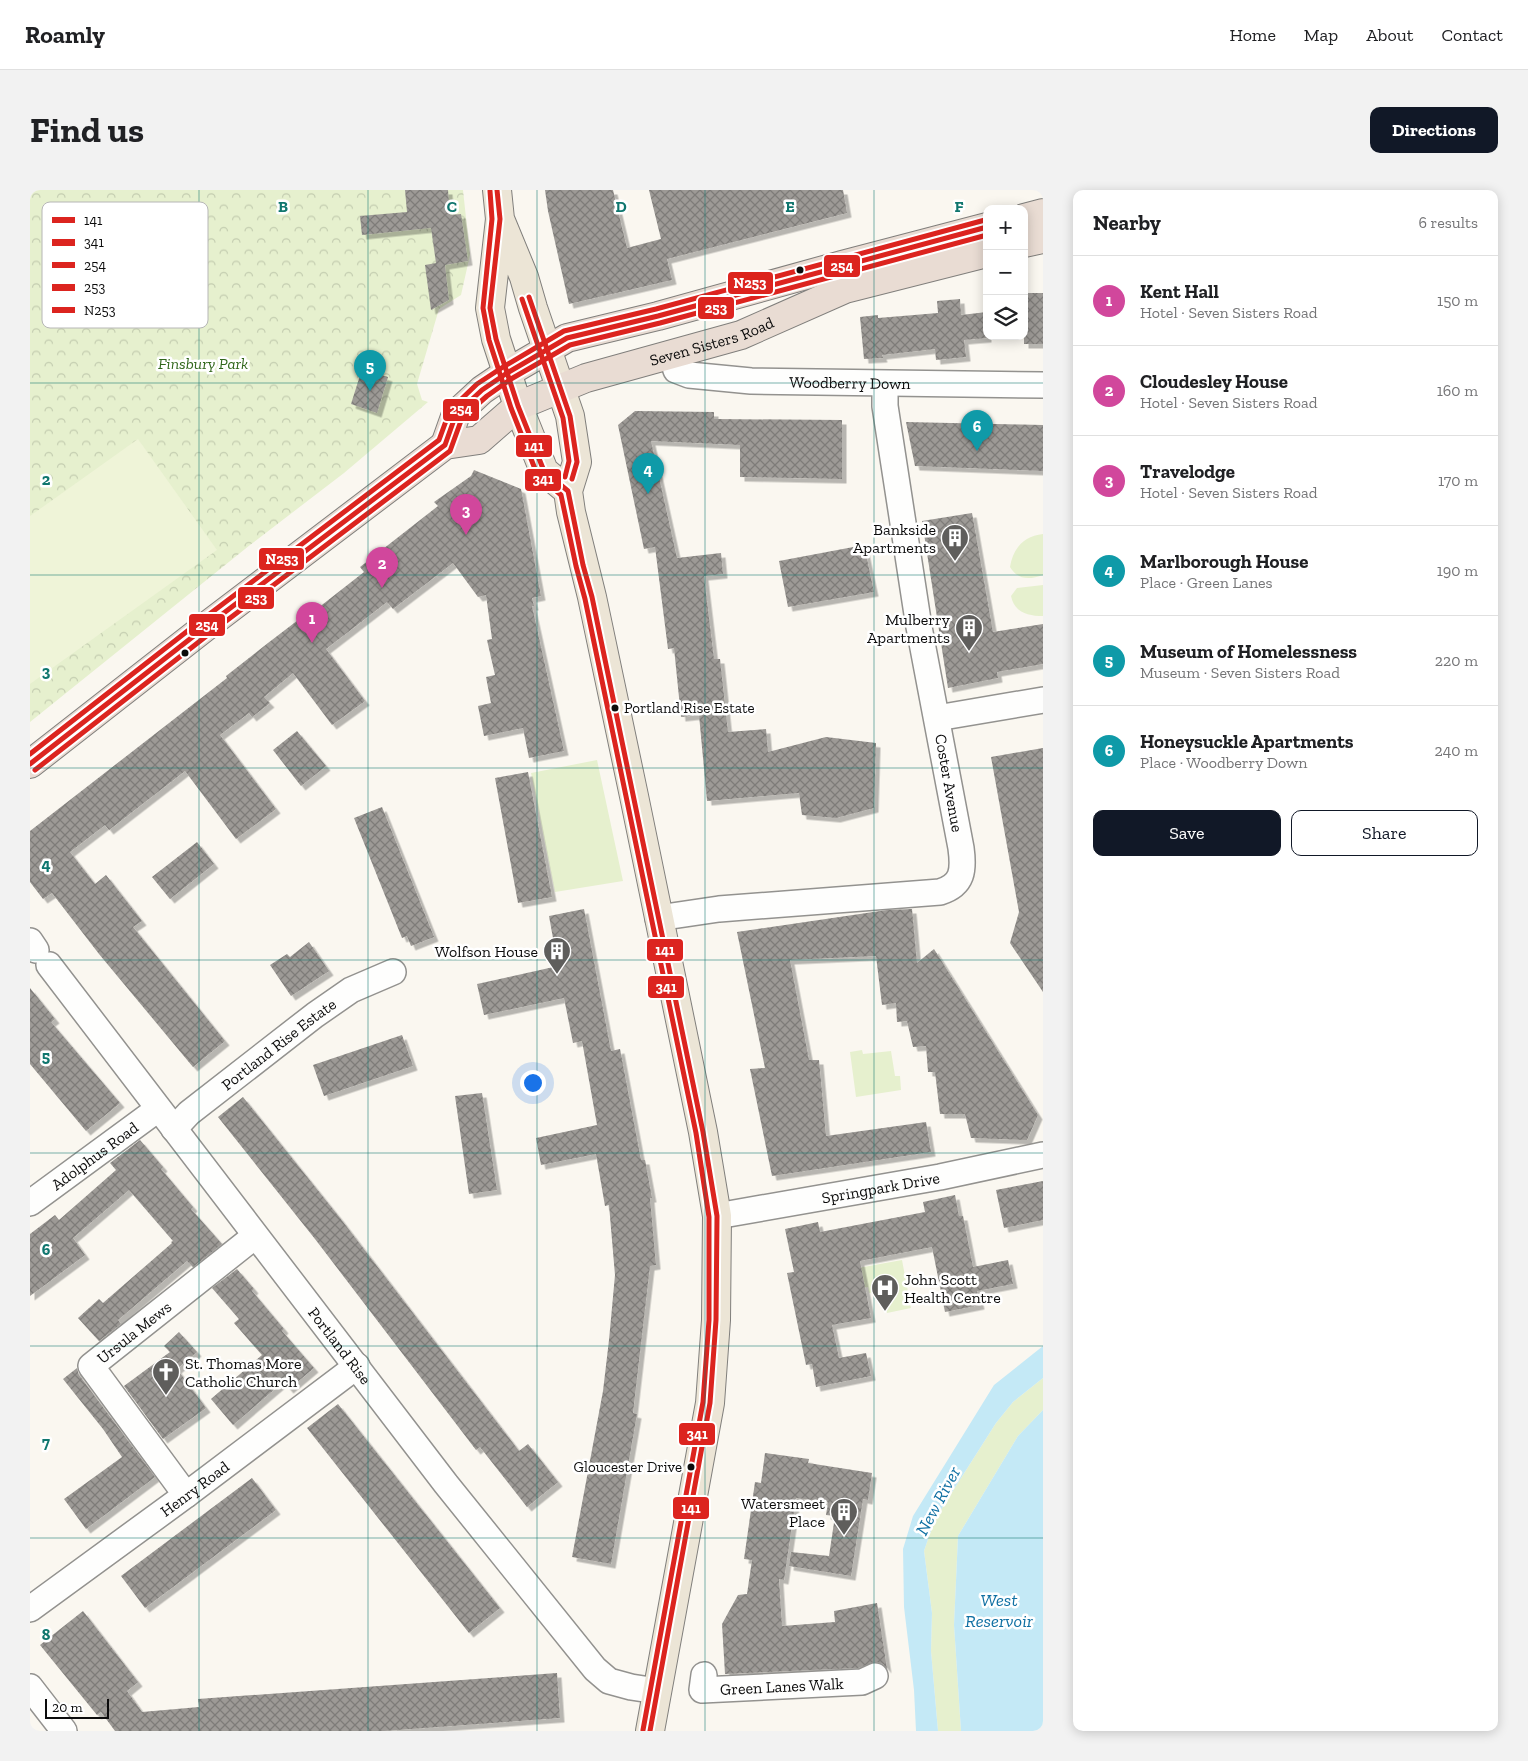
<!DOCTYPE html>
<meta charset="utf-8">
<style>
body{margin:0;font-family:"Zilla Slab",serif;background:#f2f2f2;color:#202124}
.controls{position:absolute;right:15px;top:15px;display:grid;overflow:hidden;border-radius:10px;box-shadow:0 2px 12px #0003}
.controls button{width:45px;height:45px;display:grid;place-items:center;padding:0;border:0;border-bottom:1px solid #e0e0e0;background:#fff;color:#202124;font:25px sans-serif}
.scale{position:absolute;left:15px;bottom:12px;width:64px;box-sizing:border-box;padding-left:5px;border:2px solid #0c0c0c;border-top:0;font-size:14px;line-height:18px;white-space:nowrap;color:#0c0c0c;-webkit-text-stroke:4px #fff;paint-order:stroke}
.you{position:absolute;left:502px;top:892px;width:18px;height:18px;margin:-12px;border:4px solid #fff;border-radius:50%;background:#1a73e8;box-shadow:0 0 0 8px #1a73e833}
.badge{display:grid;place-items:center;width:32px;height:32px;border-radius:50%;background:#111827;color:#fff;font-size:16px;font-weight:700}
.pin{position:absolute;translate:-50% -41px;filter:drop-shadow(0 1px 2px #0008)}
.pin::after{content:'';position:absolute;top:26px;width:18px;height:15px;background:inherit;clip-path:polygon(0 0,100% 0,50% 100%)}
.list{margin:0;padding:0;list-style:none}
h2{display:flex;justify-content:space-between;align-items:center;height:65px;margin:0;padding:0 20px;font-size:21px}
h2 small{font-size:16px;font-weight:400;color:#757577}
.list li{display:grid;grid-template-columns:32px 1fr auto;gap:15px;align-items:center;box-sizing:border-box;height:90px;padding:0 20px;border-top:1px solid #e0e0e0}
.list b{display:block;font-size:19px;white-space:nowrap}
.list p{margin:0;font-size:16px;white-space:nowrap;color:#757577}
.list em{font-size:16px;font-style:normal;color:#757577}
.actions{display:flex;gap:10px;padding:15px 20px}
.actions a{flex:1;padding:11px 0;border:1px solid #111827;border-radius:10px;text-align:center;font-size:18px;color:#111827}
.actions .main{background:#111827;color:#fff}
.icon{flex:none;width:28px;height:28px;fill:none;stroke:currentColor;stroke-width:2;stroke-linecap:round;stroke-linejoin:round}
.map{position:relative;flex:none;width:1013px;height:1541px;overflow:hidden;border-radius:10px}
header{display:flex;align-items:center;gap:30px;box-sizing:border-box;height:70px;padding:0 25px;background:#fff;border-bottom:1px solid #e0e0e0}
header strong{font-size:24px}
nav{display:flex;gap:28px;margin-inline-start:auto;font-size:18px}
.intro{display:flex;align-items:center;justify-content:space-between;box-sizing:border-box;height:120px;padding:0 30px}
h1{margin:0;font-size:35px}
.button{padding:12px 22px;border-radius:10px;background:#111827;color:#fff;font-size:18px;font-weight:700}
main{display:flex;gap:30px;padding:0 30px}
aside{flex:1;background:#fff;border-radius:10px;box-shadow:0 2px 12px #0003}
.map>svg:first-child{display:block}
.grass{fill:#e6f0ce}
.park{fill:url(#park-crowns)}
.pitch{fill:#eff4d8}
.water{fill:#c4e9f6}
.building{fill:url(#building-cross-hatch);filter:url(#shadow)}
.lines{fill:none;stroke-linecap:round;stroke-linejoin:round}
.street-casing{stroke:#93928f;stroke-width:28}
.primary-casing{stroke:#807f7c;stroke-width:30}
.highway-casing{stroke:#807f7c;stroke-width:30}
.street{stroke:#fefefd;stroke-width:25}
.primary{stroke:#ece5d6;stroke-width:28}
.highway{stroke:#e9dcd3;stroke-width:28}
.bus-1-casing{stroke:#fff;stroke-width:9}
.bus-2-casing{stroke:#fff;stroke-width:9}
.bus-3-casing{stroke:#fff;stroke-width:9}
.bus-4-casing{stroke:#fff;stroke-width:9}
.bus-5-casing{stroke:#fff;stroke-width:9}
.bus-1{stroke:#dc241f;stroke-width:5}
.bus-2{stroke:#dc241f;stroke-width:5}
.bus-3{stroke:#dc241f;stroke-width:5}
.bus-4{stroke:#dc241f;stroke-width:5}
.bus-5{stroke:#dc241f;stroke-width:5}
.grid{fill:none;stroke:#0f766e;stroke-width:1;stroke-opacity:0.55}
.bus-dot{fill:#0c0c0c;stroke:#fff;stroke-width:2}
.labels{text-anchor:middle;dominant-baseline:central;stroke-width:5;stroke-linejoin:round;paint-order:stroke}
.bus-label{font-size:15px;fill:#0c0c0c;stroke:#fff;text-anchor:start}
.street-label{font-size:16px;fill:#0c0c0c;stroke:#fff}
.park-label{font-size:16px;font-style:italic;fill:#30661a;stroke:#fff}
.poi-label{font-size:16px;fill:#0c0c0c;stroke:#fff;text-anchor:end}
.water-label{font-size:18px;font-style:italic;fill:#1070a3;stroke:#fff}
.key{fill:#fff;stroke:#b6b6b6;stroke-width:1}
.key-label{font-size:14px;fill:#0c0c0c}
.grid-label{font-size:16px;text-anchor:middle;font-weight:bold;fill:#0f766e;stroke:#fff;stroke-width:5;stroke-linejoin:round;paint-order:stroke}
.line-badge{stroke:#fff;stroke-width:2}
.badge-label{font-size:14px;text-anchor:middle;font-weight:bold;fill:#fff}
</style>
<header>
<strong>Roamly</strong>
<nav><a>Home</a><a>Map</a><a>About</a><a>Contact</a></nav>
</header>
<div class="intro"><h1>Find us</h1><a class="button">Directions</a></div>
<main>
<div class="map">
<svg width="1013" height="1541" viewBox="0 0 1013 1541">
<defs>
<pattern id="park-crowns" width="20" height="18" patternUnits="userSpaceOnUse" patternTransform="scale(1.25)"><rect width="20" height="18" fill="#e6f0ce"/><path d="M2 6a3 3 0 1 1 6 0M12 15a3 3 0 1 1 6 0" fill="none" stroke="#c4cdb0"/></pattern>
<pattern id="building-cross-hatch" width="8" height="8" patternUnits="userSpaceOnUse" patternTransform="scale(1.25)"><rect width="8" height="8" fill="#9d9a96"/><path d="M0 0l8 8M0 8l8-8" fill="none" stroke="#7e7c79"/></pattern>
<filter id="shadow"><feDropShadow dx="4.5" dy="4.5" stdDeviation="0" flood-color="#0004"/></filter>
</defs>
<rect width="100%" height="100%" fill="#faf7f0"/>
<path class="grass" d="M1013,344V385C999,390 988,390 980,377C983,358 994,346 1013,344Z
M1013,395V426C998,426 984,422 981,406L987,398Z
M567,570L593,691L525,702L501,583Z
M832,860L833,864L861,861L865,886H870L871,900L826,907L820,862Z
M872,1070L881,1118L857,1123L853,1101L839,1103L838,1097L798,1105L795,1084Z
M1013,1188V1220L988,1246L928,1346L924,1435L931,1541H908L901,1461L902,1423L894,1361L905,1329L966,1233L983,1212Z"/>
<path class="park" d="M0,0H433L440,65L431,105L409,119L387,194L392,210L398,212L314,283L220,355L0,532Z"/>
<path class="pitch" d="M108,249L187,360L0,494V326Z"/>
<path class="water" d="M1013,1156V1188L983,1212L966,1233L905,1329L894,1361L902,1423L901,1461L908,1541H886L884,1500L874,1417L873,1359L883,1326L964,1195Z
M1013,1220V1541H931L924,1435L928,1346L988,1246Z"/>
<path class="building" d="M375,0H418L420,25L431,24L438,71L415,75L419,110L401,120L395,75L406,73L401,38L332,45L330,26L377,22Z
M515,0H583L597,58L631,49L619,0H813L817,23L637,69L642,90L539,114L518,21Z
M994,103H1013V154H994Z
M930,109L931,125L957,122V148L934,150L936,167L906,170L905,159L852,165L853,168L834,169L830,127L848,125V128L908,123L907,111Z
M332,179L358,187L347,223L321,214Z
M605,221L684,222V229L812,230V289L710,287V255L621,251L647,368L691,363L693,384L674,386L684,469H690L698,542L736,539L738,562L796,547L846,553L844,618L806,628L772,625L769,603L677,611L669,525L651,527L644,458L638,459L625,357L614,359L588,235Z
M876,232L1013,235V281L885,276Z
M444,280L491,299L511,406L502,408L504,416H502L534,561L499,568L493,538L454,546L448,516L461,513L456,487L465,485L457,450L462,449L456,405L448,407L423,373L363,419L357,412L296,459L335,511L302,535L263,483L234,507L240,513L222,527L219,523L190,545L246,619L206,649L155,581L79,640L75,635L40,662L65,694L76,685L112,731L103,737L195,851L163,877L69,764L22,703L13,709L0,692V641L197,488L196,486L238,453L272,427L274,429L334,382L330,377L408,316L404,312L441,286Z
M942,323L963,442L1013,434V474L967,482L968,488L918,498L892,331Z
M834,355L844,402L758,417L749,371Z
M267,541L296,576L271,596L243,560Z
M1013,558V802L980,753L989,722L961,567Z
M498,582L522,707L488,713L465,588Z
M352,617L404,747L381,756L377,746L372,748L324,628Z
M167,652L184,674L140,709L122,687Z
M554,719L581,861L590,859L611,970H615L622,1008H620L626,1075L620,1076L603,1223L607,1224L581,1374L542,1367L573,1201L579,1150L585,1085L579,1015L575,1016L566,964L511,975L506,948L567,935L552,851L543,853L534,808L454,825L447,794L528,776L519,726Z
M882,719L887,773L904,759L1008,925L997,950L941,948L935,924H910L905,882H898L896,856L883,857L877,831L867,832L866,813L852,815L846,766L760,770L779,870H789L796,946L896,932L901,962L742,986L720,879L735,878L707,742L857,720Z
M279,752L299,781L261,806L240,775L257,764L260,767Z
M0,798L25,829L21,832L90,913L56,941L0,874Z
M372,845L383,876L294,906L283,875Z
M452,903L467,1000L439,1004L425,906Z
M213,907L310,1028L489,1261L498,1254L528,1292L497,1317L450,1257L446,1260L285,1049L188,927Z
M110,950L133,977L131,979L163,1017L161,1019L192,1054L163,1077L157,1071L88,1130L91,1134L69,1151L48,1128L69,1109L73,1113L142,1053L141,1052L143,1051L99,1000L43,1048L55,1065L0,1106V1044L25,1025L29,1030L86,980L80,973Z
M1013,991V1030L974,1038L966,1000Z
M925,1005L929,1026H933L943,1077L978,1070L983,1094L947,1101L950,1115L915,1122L902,1057L830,1071L841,1128L802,1135L809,1168L836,1163L841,1186L786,1197L782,1174L776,1175L757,1083L764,1082L755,1039L788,1032L790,1042L895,1022L893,1012Z
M207,1079L224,1099L222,1101L254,1139L252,1141L284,1178L259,1199L253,1192L203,1235L181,1209L232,1165L204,1133L209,1129L182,1098Z
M149,1142L167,1162L147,1179L176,1218L133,1249L94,1196L140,1162L134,1156Z
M47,1178L49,1185L125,1287L56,1339L34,1309L92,1267L73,1239L33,1189Z
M308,1214L470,1418L439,1443L277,1238Z
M735,1263L779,1269L778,1273L842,1283L838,1310L833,1309L821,1386L759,1376L761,1362L799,1366L805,1326L796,1325L798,1312L766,1308L754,1390L749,1389L752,1436L805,1432L804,1421L847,1413L857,1479L853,1474L846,1472L828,1478L695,1484L692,1434L708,1405L717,1404L722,1370L714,1369L725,1292L731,1293Z
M222,1288L246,1320L115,1418L91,1386Z
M53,1421L108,1492L97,1501L112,1522L169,1517L168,1509L527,1483L530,1528L354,1541H85L71,1522L67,1525L10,1455Z"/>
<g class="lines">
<defs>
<g id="street">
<path id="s1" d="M641,164L646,180L659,185L721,191L1013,195"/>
<path d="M907,528L1013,510"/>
<path d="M628,728L689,719L910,702C933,695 934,680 931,658L889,437L855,216V194"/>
<path d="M0,751L6,760"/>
<path id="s2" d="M19,775L416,1294L565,1479L579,1491L601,1497L627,1501"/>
<path id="s3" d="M144,939L159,923L285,825L321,800L363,782"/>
<path id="s4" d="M0,1013L128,919"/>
<path id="s5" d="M687,1026L910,987L1013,965"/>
<path id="s6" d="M156,1305L61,1176L225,1046"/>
<path id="s7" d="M0,1419L156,1305L327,1176"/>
<path id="s8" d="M674,1485L672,1500L832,1492L845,1486"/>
<path d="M0,1497L34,1541"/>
</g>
<path id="primary" d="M467,0L470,29L460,118L466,149L488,216L514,281L538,301
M470,29L494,87L503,118L540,226L547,272L538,301L541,322L562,407L604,606L673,942L687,1026L686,1130L680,1213L620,1541"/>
<g id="highway">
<path d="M994,28L1013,23"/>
<path d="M994,53L1013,49"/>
<path d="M415,255L426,224L452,200L477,183L537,148L628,126L812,75L957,37"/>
<path id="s9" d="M0,574L174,438L415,255L449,250L488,216L556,188L711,145L815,99L957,63"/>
</g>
</defs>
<use href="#street" class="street-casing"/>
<use href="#primary" class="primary-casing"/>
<use href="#highway" class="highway-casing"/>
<use href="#street" class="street"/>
<use href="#primary" class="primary"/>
<use href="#highway" class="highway"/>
<defs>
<path id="bus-1" d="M467,0L470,29L460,118L466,149L488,216L514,281L538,301L553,375L562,407L673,942L687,1026L686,1130L680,1213L620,1541
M499,107L540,226L547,272L542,289"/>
<path id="bus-2" d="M460,1L462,29L453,118L459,150L481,218L507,284L531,305L546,376L555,409L666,943L679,1027V1130L673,1212L613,1540
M492,109L533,228L539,271L535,287"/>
<path id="bus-3" d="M0,574L174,438L415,255L426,224L452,200L477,183L537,148L628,126L957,37"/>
<path id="bus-4" d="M5,580L179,444L420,261L432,228L457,206L481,189L540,155L630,133L957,45"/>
<path id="bus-5" d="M0,564L169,432L409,250L420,220L447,194L473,177L534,141L626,119L955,30"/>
</defs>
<use href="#bus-1" class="bus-1-casing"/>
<use href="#bus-2" class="bus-2-casing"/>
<use href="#bus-3" class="bus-3-casing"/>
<use href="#bus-4" class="bus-4-casing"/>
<use href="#bus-5" class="bus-5-casing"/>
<use href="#bus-1" class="bus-1"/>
<use href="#bus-2" class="bus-2"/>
<use href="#bus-3" class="bus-3"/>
<use href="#bus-4" class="bus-4"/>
<use href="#bus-5" class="bus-5"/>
</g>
<path class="grid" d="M169,0V1541M338,0V1541M507,0V1541M675,0V1541M844,0V1541M0,193H1013M0,385H1013M0,578H1013M0,770H1013M0,963H1013M0,1156H1013M0,1348H1013"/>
<defs>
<symbol id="building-pin" viewBox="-11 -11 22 30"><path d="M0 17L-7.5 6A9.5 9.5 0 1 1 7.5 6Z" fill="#5f5e5c" stroke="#fff"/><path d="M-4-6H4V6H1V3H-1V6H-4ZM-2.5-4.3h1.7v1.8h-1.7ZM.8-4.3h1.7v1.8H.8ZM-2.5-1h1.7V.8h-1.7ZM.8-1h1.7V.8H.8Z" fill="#fff"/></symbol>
<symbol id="hospital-pin" viewBox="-11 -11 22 30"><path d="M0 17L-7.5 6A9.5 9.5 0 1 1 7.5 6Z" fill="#5f5e5c" stroke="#fff"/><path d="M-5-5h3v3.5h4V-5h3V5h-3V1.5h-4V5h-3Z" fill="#fff"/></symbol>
<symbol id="church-pin" viewBox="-11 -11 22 30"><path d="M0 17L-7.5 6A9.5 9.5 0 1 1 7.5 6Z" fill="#5f5e5c" stroke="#fff"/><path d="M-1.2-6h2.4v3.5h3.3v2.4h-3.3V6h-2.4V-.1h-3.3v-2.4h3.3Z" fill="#fff"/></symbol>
</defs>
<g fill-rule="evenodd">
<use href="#building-pin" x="909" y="332" width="32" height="43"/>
<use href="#building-pin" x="923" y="422" width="32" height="43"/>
<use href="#building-pin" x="511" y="745" width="32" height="43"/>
<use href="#hospital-pin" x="839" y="1082" width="32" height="43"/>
<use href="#church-pin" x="120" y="1166" width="32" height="43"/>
<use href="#building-pin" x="798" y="1306" width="32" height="43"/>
</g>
<g class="bus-dot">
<circle cx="770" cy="80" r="4.5"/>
<circle cx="155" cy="463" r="4.5"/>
<circle cx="585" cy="518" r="4.5"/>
<circle cx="661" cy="1277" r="4.5"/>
</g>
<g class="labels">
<g class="bus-label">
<text x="594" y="518">Portland Rise Estate</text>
<text x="652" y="1277" text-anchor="end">Gloucester Drive</text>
</g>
<g class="street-label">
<text stroke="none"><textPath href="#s9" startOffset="814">Seven Sisters Road</textPath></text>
<text stroke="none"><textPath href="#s1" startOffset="192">Woodberry Down</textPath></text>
<text transform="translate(919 593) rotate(80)">Coster Avenue</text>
<text stroke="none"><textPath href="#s3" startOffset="135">Portland Rise Estate</textPath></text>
<text stroke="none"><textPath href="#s4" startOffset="80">Adolphus Road</textPath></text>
<text stroke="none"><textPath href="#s5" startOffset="166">Springpark Drive</textPath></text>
<text stroke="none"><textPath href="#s6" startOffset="215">Ursula Mews</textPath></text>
<text stroke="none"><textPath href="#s2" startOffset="479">Portland Rise</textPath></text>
<text stroke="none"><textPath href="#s7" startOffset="204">Henry Road</textPath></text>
<text stroke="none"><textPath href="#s8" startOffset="95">Green Lanes Walk</textPath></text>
</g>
<g class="park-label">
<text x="173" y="173">Finsbury Park</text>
</g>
<g class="poi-label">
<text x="906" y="339">Bankside<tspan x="906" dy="18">Apartments</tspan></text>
<text x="920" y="429">Mulberry<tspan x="920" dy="18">Apartments</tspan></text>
<text x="508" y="761">Wolfson House</text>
<text x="874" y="1089" text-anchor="start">John Scott<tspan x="874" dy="18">Health Centre</tspan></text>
<text x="155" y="1173" text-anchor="start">St. Thomas More<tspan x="155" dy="18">Catholic Church</tspan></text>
<text x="795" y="1313">Watersmeet<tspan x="795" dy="18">Place</tspan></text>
</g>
<g class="water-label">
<text transform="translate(908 1311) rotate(-62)">New River</text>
<text x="969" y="1410">West<tspan x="969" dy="21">Reservoir</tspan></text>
</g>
</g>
<rect x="12" y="12" width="166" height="126" rx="8" class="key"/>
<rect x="22" y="27" width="23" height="6" fill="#dc241f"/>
<rect x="22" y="49" width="23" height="7" fill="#dc241f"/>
<rect x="22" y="72" width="23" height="6" fill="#dc241f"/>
<rect x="22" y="94" width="23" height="7" fill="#dc241f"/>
<rect x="22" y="117" width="23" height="6" fill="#dc241f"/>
<g class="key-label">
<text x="54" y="35">141</text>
<text x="54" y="57">341</text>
<text x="54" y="80">254</text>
<text x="54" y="102">253</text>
<text x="54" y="125">N253</text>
</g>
<g class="grid-label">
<text x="253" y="22">B</text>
<text x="422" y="22">C</text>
<text x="591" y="22">D</text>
<text x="760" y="22">E</text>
<text x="929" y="22">F</text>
<text x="16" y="295">2</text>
<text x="16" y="487">3</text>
<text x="16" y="680">4</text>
<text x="16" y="872">5</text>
<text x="16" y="1065">6</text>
<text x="16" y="1258">7</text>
<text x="16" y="1450">8</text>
</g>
<g class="line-badge">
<rect x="793" y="64" width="38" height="24" rx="5" fill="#dc241f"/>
<rect x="697" y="81" width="47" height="24" rx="5" fill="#dc241f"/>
<rect x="667" y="106" width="38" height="24" rx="5" fill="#dc241f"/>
<rect x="412" y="208" width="38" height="24" rx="5" fill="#dc241f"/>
<rect x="485" y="244" width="38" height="24" rx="5" fill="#dc241f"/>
<rect x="494" y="278" width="38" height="24" rx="5" fill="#dc241f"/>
<rect x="228" y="357" width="47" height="24" rx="5" fill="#dc241f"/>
<rect x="207" y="396" width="38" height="24" rx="5" fill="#dc241f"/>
<rect x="158" y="423" width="38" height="24" rx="5" fill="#dc241f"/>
<rect x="616" y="748" width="38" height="24" rx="5" fill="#dc241f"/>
<rect x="617" y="785" width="38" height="24" rx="5" fill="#dc241f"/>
<rect x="648" y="1232" width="38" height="24" rx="5" fill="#dc241f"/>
<rect x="642" y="1306" width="38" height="24" rx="5" fill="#dc241f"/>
</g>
<g class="badge-label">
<text x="812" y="81">254</text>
<text x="720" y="98">N253</text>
<text x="686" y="123">253</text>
<text x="431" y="224">254</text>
<text x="504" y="261">141</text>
<text x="513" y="294">341</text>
<text x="252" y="374">N253</text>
<text x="226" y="413">253</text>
<text x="177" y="440">254</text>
<text x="635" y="765">141</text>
<text x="636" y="802">341</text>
<text x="667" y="1249">341</text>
<text x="661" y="1323">141</text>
</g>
</svg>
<div class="controls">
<button>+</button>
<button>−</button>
<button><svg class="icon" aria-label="layers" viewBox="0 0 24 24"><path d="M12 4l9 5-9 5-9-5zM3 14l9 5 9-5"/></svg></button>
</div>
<div class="scale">20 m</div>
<div class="you"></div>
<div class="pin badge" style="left:282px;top:453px;background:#d1479c">1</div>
<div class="pin badge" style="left:352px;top:398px;background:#d1479c">2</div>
<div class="pin badge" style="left:436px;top:345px;background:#d1479c">3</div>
<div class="pin badge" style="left:618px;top:304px;background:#0f9aa8">4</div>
<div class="pin badge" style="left:340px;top:201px;background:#0f9aa8">5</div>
<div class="pin badge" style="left:947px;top:261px;background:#0f9aa8">6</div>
</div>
<aside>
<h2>Nearby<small>6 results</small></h2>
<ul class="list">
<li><span class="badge" style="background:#d1479c">1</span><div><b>Kent Hall</b><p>Hotel · Seven Sisters Road</p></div><em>150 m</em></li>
<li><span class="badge" style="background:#d1479c">2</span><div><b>Cloudesley House</b><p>Hotel · Seven Sisters Road</p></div><em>160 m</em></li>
<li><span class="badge" style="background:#d1479c">3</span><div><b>Travelodge</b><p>Hotel · Seven Sisters Road</p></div><em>170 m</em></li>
<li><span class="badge" style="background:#0f9aa8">4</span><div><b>Marlborough House</b><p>Place · Green Lanes</p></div><em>190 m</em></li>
<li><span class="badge" style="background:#0f9aa8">5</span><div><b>Museum of Homelessness</b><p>Museum · Seven Sisters Road</p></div><em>220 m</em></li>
<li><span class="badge" style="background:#0f9aa8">6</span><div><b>Honeysuckle Apartments</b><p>Place · Woodberry Down</p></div><em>240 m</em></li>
</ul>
<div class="actions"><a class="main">Save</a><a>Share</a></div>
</aside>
</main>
